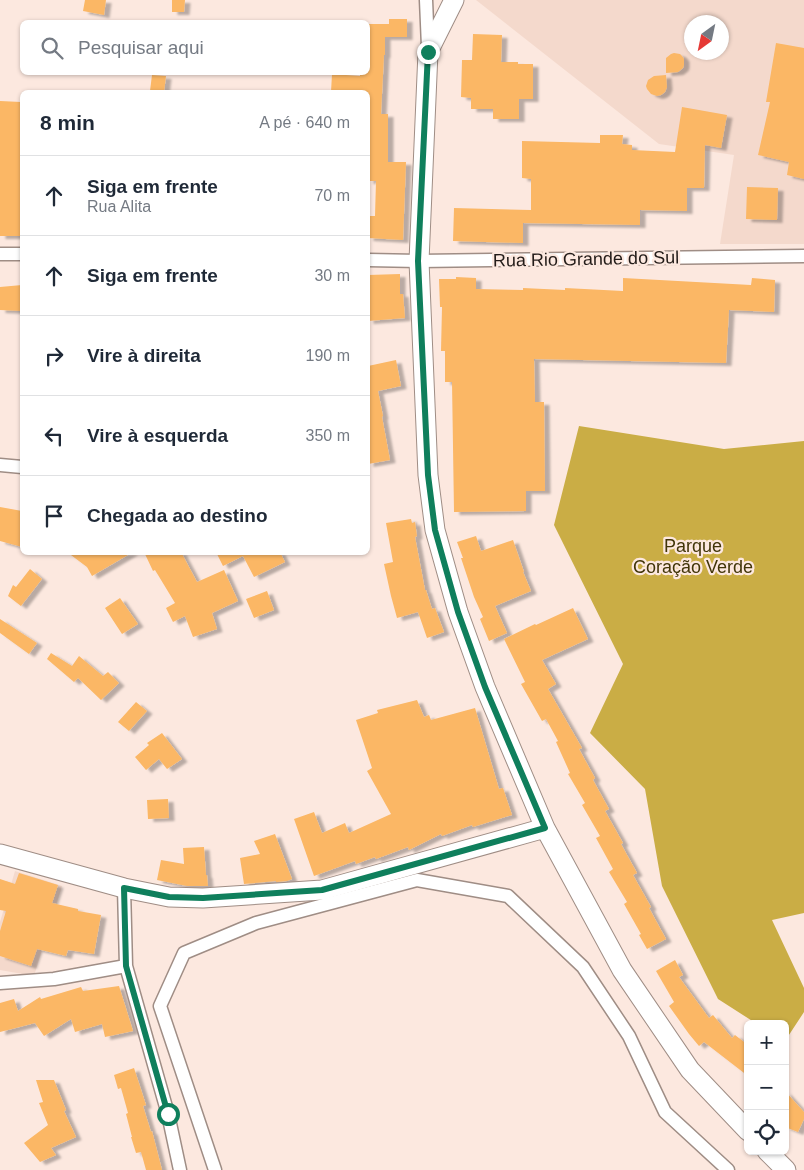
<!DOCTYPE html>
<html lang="pt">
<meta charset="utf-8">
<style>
body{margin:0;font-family:Arial,sans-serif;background:#f6f6f7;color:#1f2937}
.controls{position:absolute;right:15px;bottom:15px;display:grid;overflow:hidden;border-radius:8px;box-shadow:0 1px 4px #0004}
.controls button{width:45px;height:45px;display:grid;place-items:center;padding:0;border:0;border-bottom:1px solid #e0e1e3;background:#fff;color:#1f2937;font:25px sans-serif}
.compass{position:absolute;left:684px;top:15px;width:45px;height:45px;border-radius:50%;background:#fff;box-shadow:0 1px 4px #0004;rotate:213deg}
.stop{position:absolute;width:15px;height:15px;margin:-11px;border:4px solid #0f7f5c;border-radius:50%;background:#fff}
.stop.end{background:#0f7f5c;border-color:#fff;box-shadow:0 1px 5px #0008}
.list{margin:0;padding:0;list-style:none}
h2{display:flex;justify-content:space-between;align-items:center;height:65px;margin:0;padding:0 20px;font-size:21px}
h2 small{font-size:16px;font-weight:400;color:#747a83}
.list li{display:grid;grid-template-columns:32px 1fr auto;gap:15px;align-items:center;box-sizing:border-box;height:80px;padding:0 20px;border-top:1px solid #e0e1e3}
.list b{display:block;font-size:19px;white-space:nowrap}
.list p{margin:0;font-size:16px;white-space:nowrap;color:#747a83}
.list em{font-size:16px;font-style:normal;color:#747a83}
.icon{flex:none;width:28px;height:28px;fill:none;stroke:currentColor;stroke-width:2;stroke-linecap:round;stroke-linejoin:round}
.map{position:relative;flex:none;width:804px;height:1170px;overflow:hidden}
.search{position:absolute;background:#fff;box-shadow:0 1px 4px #0004;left:20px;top:20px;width:350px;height:55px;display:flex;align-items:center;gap:12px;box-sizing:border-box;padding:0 18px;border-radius:8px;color:#747a83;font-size:19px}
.panel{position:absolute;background:#fff;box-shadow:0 1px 4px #0004;left:20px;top:90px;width:350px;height:465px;border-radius:8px}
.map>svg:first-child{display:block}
.built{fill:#f4d9cc;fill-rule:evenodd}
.forest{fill:#caad45}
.building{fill:#fbb765;filter:url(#shadow)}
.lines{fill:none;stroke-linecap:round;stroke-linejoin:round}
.street-casing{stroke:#9f8d85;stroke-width:15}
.secondary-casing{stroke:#9f8d85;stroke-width:21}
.street{stroke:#fff;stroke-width:12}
.secondary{stroke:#fff;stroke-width:19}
.route{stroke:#0f7f5c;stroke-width:6}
.labels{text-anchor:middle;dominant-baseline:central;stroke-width:4.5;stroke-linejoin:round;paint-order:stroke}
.street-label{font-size:18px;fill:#231c19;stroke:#fce8df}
.park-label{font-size:18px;fill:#413508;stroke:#fce8df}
</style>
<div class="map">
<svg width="804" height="1170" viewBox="0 0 804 1170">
<defs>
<filter id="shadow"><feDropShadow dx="5.5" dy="3" stdDeviation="1" flood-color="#0004"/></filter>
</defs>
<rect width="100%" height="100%" fill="#fce8df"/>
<path class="built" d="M476,0H804V244H720L734,155L659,144ZM692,22H722V52H692Z
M15,871L62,886L34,976L0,970V922Z"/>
<path class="forest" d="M579,426L724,449L804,441V913L772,920L804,988V1012L785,1041V1024H757L718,999L662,886L645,789L590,733L623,664L554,525Z"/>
<path class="building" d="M85,0H106L104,15L83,11Z
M172,0H185L184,12H172Z
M389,19H407V37H385V55H384L381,114H388V162H406L403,240L368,238V216H375L376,181H368V92H331L332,74L360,76V72H368V24H389Z
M473,34L502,35L501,62H518V64H533V99H519V119H493V109H471V98L461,97L462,60H472Z
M776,43L804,48V179L787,175L789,162L758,155L770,102H766Z
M674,53L680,54L682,56L684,59V65L683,68L678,72L666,73V58L671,54Z
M152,75L166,76L164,92L150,91Z
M666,75L667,87L665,92L661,95L657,96L651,94L647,89L646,86L648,80L654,76Z
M0,101L21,102L20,126H22V236H0Z
M682,107L727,115L721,148L705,145L704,188H687V211L640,210V225L523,223V243L453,241L454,208L531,210V179L522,178V141L600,143V135H623L622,144L632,145V150L675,152Z
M747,187L778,188L777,220L746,219Z
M400,274V294H403L405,318L368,321V275Z
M456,277L476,278V289L523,290V288L565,290V288L623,291V278L751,285L752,278L775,280L774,312L729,310L726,363L534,359L535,402H544L545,491H526V511L454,512L452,382H445V351H441L442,307H440L439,279H456Z
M22,285V311L0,310V287Z
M396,360L401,386L378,391L383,416L382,417L390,460L368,464V366Z
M0,507L22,511V547L0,541Z
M411,519L412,523L415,522L417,536L415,537L425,590H426L432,609L435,608L444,632L427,638L418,612L397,618L391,596L384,564L393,562L386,523Z
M476,536L481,551L513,540L524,572H523L531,591L495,606L507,633L489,641L480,619L483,617L474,597L461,558H463L457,542Z
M67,552H133L92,576L87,567Z
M144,552H181L197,582L224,570L238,601L212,613L217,629L193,637L185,616L173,622L166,608L175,603L155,570L153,571Z
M216,552H280L285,562L254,577L243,556L223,566Z
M30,569L42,579L21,606L8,596L13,585L16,587Z
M267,591L274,610L254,618L246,599Z
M120,598L138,624L122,634L105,608Z
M573,608L588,639L542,660L556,684L548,689L582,748L579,749L595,778L593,780L609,809L605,811L623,843L621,844L637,873L633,875L651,907L649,908L666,939L647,949L639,935L641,934L624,904L627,902L609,872L613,869L596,838L600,836L582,805L585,803L568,774L570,773L556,742L558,741L546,719L542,721L521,684L525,682L504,639L535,624L536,625Z
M0,619L37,643L29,654L0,633Z
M51,653L72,666L79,656L103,676L108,672L119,683L101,700L78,678L74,682L47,659Z
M417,700L424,717L429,715L431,720L475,708L499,789L503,788L512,815L473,827L472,825L442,836L441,834L409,850L408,847L376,859L375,857L356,864L355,861L314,876L294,819L314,812L322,833L345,823L349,833L391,814L367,771L372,768L356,720L378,713L377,710Z
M136,702L147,711L129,731L118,722Z
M162,733L182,759L167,769L159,759L146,770L135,757L149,745L147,743Z
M168,799L169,818L148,819L147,800Z
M275,834L292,879L287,881L276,882V881L244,884L240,858L260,854L254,841Z
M204,847L206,875H207L208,886H187L157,880L161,860L184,864L183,848Z
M19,873L58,885L52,903L78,909V911L101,915L94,954L68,950L66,956L37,949L31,966L0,956V931L6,911L0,910V879L15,884Z
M675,960L683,975L679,977L709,1018L713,1015L732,1038L735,1035L748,1045V1076L704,1042L699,1046L689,1034L669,1006L674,1002L656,971Z
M119,986L133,1031L105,1037L102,1024L75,1032L71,1019L44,1036L35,1023L0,1032V1003L14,999L18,1011L40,997L41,999L81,987L83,991Z
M134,1068L146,1105L143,1106L151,1132L152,1131L162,1170H146L141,1152L136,1153L131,1137H132L126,1114L128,1113L121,1088L118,1089L114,1075Z
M36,1080H54L66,1110L64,1111L76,1137L51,1148L56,1155L40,1162L24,1143L48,1125L39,1103L43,1102Z
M785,1091L804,1112V1119L798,1132L785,1127Z"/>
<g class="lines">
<defs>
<path id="street" d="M426,0L428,47
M0,254H22
M368,260L419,261L804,256
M0,465L22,467
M124,888L126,966L168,1114L180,1170
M0,983L54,979L126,966
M215,1170L160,1006L184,953L256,923L417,880L508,896L583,967L629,1036L665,1112L728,1170"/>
<path id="secondary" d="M454,0L428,52L419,261L428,475L435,530L458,612L485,687L545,828L622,970L690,1070L748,1131
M0,854L124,888L169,897L203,898L322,890L545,828
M767,1151L786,1170"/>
</defs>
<use href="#street" class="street-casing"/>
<use href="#secondary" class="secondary-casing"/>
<use href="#street" class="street"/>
<use href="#secondary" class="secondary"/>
</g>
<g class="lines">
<path class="route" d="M168,1114L126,966L124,888L169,897L203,898L322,890L545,828L485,687L458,612L435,530L428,475L418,261L428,52"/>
</g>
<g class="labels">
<g class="street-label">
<text transform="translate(586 259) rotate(-1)">Rua Rio Grande do Sul</text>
</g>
<g class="park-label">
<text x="693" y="546">Parque<tspan x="693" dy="21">Coração Verde</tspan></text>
</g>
</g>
</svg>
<div class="controls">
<button>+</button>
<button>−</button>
<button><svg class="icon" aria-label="locate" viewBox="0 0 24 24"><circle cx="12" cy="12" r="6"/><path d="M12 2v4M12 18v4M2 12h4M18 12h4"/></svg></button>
</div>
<svg class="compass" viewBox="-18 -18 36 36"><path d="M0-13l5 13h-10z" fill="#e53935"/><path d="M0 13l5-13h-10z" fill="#747a83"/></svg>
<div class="stop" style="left:168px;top:1114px"></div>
<div class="stop end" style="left:428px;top:52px"></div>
<div class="search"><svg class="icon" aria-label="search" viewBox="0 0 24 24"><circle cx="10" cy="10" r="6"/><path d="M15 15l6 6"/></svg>Pesquisar aqui</div>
<section class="panel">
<h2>8 min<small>A pé · 640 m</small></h2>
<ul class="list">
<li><svg class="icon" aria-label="ahead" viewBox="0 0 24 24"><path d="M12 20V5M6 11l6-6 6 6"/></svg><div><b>Siga em frente</b><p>Rua Alita</p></div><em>70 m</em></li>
<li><svg class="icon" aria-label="ahead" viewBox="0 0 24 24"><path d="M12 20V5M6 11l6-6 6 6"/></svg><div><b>Siga em frente</b></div><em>30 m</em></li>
<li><svg class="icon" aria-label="right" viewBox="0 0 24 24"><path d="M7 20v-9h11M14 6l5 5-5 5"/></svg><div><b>Vire à direita</b></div><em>190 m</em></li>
<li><svg class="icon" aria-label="left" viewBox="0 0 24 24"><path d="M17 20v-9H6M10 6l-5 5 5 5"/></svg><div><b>Vire à esquerda</b></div><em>350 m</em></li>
<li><svg class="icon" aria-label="arrive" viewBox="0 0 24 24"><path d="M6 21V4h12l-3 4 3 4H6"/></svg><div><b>Chegada ao destino</b></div></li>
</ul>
</section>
</div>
